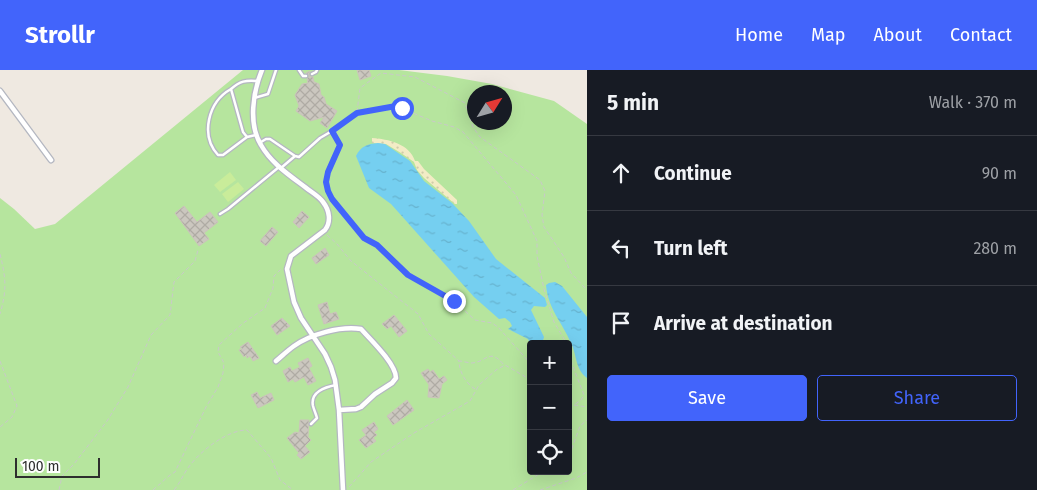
<!DOCTYPE html>
<meta charset="utf-8">
<style>
body{margin:0;font-family:"Fira Sans",sans-serif;background:#20242c;color:#f1f3f6}
.controls{position:absolute;right:15px;bottom:15px;display:grid;overflow:hidden;border-radius:5px;box-shadow:0 5px 20px #0002}
.controls button{width:45px;height:45px;display:grid;place-items:center;padding:0;border:0;border-bottom:1px solid #363941;background:#171b24;color:#f1f3f6;font:25px sans-serif}
.compass{position:absolute;left:467px;top:15px;width:45px;height:45px;border-radius:50%;background:#171b24;box-shadow:0 5px 20px #0002;rotate:53deg}
.scale{position:absolute;left:15px;bottom:12px;width:85px;box-sizing:border-box;padding-left:5px;border:2px solid #2e2e2e;border-top:0;font-size:14px;line-height:18px;white-space:nowrap;color:#2e2e2e;-webkit-text-stroke:4px #fff;paint-order:stroke}
.stop{position:absolute;width:15px;height:15px;margin:-11px;border:4px solid #4264fb;border-radius:50%;background:#fff}
.stop.end{background:#4264fb;border-color:#fff;box-shadow:0 1px 5px #0008}
.list{margin:0;padding:0;list-style:none}
h2{display:flex;justify-content:space-between;align-items:center;height:65px;margin:0;padding:0 20px;font-size:21px}
h2 small{font-size:16px;font-weight:400;color:#9ea1a6}
.list li{display:grid;grid-template-columns:32px 1fr auto;gap:15px;align-items:center;box-sizing:border-box;height:75px;padding:0 20px;border-top:1px solid #363941}
.list b{display:block;font-size:19px;white-space:nowrap}
.list em{font-size:16px;font-style:normal;color:#9ea1a6}
.actions{display:flex;gap:10px;padding:15px 20px}
.actions a{flex:1;padding:11px 0;border:1px solid #4264fb;border-radius:5px;text-align:center;font-size:18px;color:#4264fb}
.actions .main{background:#4264fb;color:#fff}
.icon{flex:none;width:28px;height:28px;fill:none;stroke:currentColor;stroke-width:2;stroke-linecap:round;stroke-linejoin:round}
.map{position:relative;flex:none;width:587px;height:420px;overflow:hidden}
header{display:flex;align-items:center;gap:30px;box-sizing:border-box;height:70px;padding:0 25px;background:#4264fb;color:#fff}
header strong{font-size:24px}
nav{display:flex;gap:28px;margin-inline-start:auto;font-size:18px}
main{display:flex}
aside{flex:1;background:#171b24}
.map>svg:first-child{display:block}
.grass{fill:#b6e59e;fill-rule:evenodd}
.sand{fill:url(#sand-dots)}
.pitch{fill:#c9ec9a}
.water{fill:url(#water-ripples)}
.building{fill:url(#building-cross-hatch);stroke:#cbc5ba}
.lines{fill:none;stroke-linecap:round;stroke-linejoin:round}
.lane-casing{stroke:#b4b7c1;stroke-width:5}
.street-casing{stroke:#b4b7c1;stroke-width:7}
.path{stroke:#c9c9c9;stroke-width:1;stroke-dasharray:4 2.5;stroke-linecap:butt}
.lane{stroke:#fff;stroke-width:2.5}
.street{stroke:#fff;stroke-width:4.5}
.route{stroke:#4264fb;stroke-width:6}
</style>
<header>
<strong>Strollr</strong>
<nav><a>Home</a><a>Map</a><a>About</a><a>Contact</a></nav>
</header>
<main>
<div class="map">
<svg width="587" height="420" viewBox="0 0 587 420">
<defs>
<pattern id="sand-dots" width="8" height="8" patternUnits="userSpaceOnUse" patternTransform="scale(1.25)"><rect width="8" height="8" fill="#f3ecc5"/><path d="M2 2h.1M6 6h.1" fill="none" stroke="#d1cbaa" stroke-width="1.8" stroke-linecap="round"/></pattern>
<pattern id="water-ripples" width="26" height="14" patternUnits="userSpaceOnUse" patternTransform="scale(1.25)"><rect width="26" height="14" fill="#75cff0"/><path d="M2 4q2-2 4 0t4 0M15 11q2-2 4 0t4 0" fill="none" stroke="#66b2ce"/></pattern>
<pattern id="building-cross-hatch" width="8" height="8" patternUnits="userSpaceOnUse" patternTransform="scale(1.25)"><rect width="8" height="8" fill="#cbc7bf"/><path d="M0 0l8 8M0 8l8-8" fill="none" stroke="#afaba4"/></pattern>
</defs>
<rect width="100%" height="100%" fill="#efe9e1"/>
<path class="grass" d="M243,0H399L447,6L492,14L554,31L587,54V420H0V128L14,139L35,159L55,154ZM474,22H504V52H474ZM531,274H568V401H531Z"/>
<path class="sand" d="M372,68C388,69 410,74 415,91H418L424,99L457,130V134H455L424,108L417,100L414,92L401,83L386,74L372,73Z"/>
<path class="pitch" d="M230,102L236,110L220,122L214,115Z
M238,112L244,119L228,132L222,124Z"/>
<path class="water" d="M378,73L385,74L410,91L424,111L452,133L469,151L496,189L545,228L547,235L545,237L534,236L531,240L544,267L542,274H531V275L528,269L508,259L512,256L510,252L505,248L499,249L474,227L391,134L369,118L356,86C361,76 367,74 378,73Z
M555,212L562,216L587,247V308C575,299 577,285 571,273C562,252 548,239 546,215L549,213Z"/>
<path class="building" d="M357,0H369L371,6L360,10Z
M310,1L309,6L313,7L314,12L319,14L321,25L324,27L326,34L337,41L327,58L320,53L324,47L310,51L296,41L299,36L295,25L302,14L308,13L307,9L309,6L306,3Z
M184,136L197,152L210,142L218,152L204,163L209,169L199,176L175,143Z
M302,141L309,147L299,158L293,152Z
M272,157L278,162L266,176L260,171Z
M325,178L329,185L316,194L312,188Z
M327,232L330,244L336,242L339,249L324,254L318,235Z
M394,245L407,261L399,267L391,256L387,259L382,254Z
M282,248L290,256L277,265L271,256Z
M248,272L259,288L253,291L250,286L247,288L246,285L244,287L239,280L242,279L240,277Z
M308,288L312,296L309,298L316,311L308,315L304,307L295,312L293,309L288,312L283,301L290,297L292,301L300,297L298,293Z
M428,299L430,302L433,300L439,309L444,306L447,310L442,314L439,328L428,327L429,315L421,303Z
M257,322L260,328L271,323L274,330L258,338L251,325Z
M407,330L414,340L393,355L387,346Z
M300,350H309L308,367L311,370L305,376L310,382L301,389L297,385L299,383L287,368L295,362L299,363Z
M374,352L378,359L374,362L377,365L373,368L376,371L366,378L359,370L366,365L362,360Z"/>
<g class="lines">
<defs>
<path id="lane" d="M299,0L303,6H306
M312,4L316,2L317,0
M231,19C208,32 200,65 218,85H223L247,67
M254,28L268,24L276,0
M256,65L247,67L243,62L231,19C240,11 246,10 257,11
M261,72L266,69H270L295,86L299,87L320,68L332,61
M281,98L295,86
M220,144L228,139L279,97
M311,354L317,348C316,344 314,340 313,336C310,322 325,317 336,315"/>
<path id="street" d="M262,0C253,22 248,54 261,75C271,93 289,105 305,117C311,122 319,126 323,132C330,141 331,152 325,160L291,186L287,199L294,232L301,248L325,284L331,297L335,310L339,340L343,420
M0,21L51,90
M276,291C282,286 287,281 294,276C311,264 340,256 361,259C371,270 396,294 396,308L392,313L375,324L361,337L356,339L339,340"/>
</defs>
<use href="#lane" class="lane-casing"/>
<use href="#street" class="street-casing"/>
<path class="path" d="M357,42L360,18L381,3L415,7L465,33L473,57L480,67L540,110L545,121L542,145L544,157L564,187L571,203L587,220
M336,58L357,43L396,36L432,51L454,57L463,62L516,125L537,171V186L544,219L554,252L567,274
M334,64L340,75L328,102L326,111L328,121L337,137L364,168L371,170L377,175L408,205L454,231L475,250L492,253L498,257L530,293V309
M327,165L337,174L351,191L418,244L429,264L459,291
M0,184C6,208 7,220 0,244
M568,278L572,294L584,325L581,330L574,335
M0,291L17,336L12,347L0,357
M475,319C466,314 459,301 459,291C463,291 468,293 472,293C487,292 489,277 504,295
M568,337L574,335L587,337
M568,384L571,381L580,356L587,350
M349,417L371,392L414,363L470,331L479,315L496,300L505,295L531,310
M59,420L62,406L74,394L107,351L128,317L151,265L170,245L174,212L195,191L198,180
M153,420L170,405L175,402L206,337L218,317L223,303L224,293L218,282L219,275L242,254L265,238L273,218L274,206L281,199
M174,420C181,412 184,402 191,394C203,379 228,360 247,360L271,388L280,410L293,420
M513,420L544,401
M540,420L576,408L587,402"/>
<use href="#lane" class="lane"/>
<use href="#street" class="street"/>
</g>
<g class="lines">
<path class="route" d="M402,38L396,36L357,43L332,61L340,75L328,102L326,112L328,121L332,129L364,168L377,175L408,205L454,231"/>
</g>
</svg>
<div class="controls">
<button>+</button>
<button>−</button>
<button><svg class="icon" aria-label="locate" viewBox="0 0 24 24"><circle cx="12" cy="12" r="6"/><path d="M12 2v4M12 18v4M2 12h4M18 12h4"/></svg></button>
</div>
<svg class="compass" viewBox="-18 -18 36 36"><path d="M0-13l5 13h-10z" fill="#e53935"/><path d="M0 13l5-13h-10z" fill="#9ea1a6"/></svg>
<div class="scale">100 m</div>
<div class="stop" style="left:402px;top:38px"></div>
<div class="stop end" style="left:454px;top:231px"></div>
</div>
<aside>
<h2>5 min<small>Walk · 370 m</small></h2>
<ul class="list">
<li><svg class="icon" aria-label="ahead" viewBox="0 0 24 24"><path d="M12 20V5M6 11l6-6 6 6"/></svg><div><b>Continue</b></div><em>90 m</em></li>
<li><svg class="icon" aria-label="left" viewBox="0 0 24 24"><path d="M17 20v-9H6M10 6l-5 5 5 5"/></svg><div><b>Turn left</b></div><em>280 m</em></li>
<li><svg class="icon" aria-label="arrive" viewBox="0 0 24 24"><path d="M6 21V4h12l-3 4 3 4H6"/></svg><div><b>Arrive at destination</b></div></li>
</ul>
<div class="actions"><a class="main">Save</a><a>Share</a></div>
</aside>
</main>
